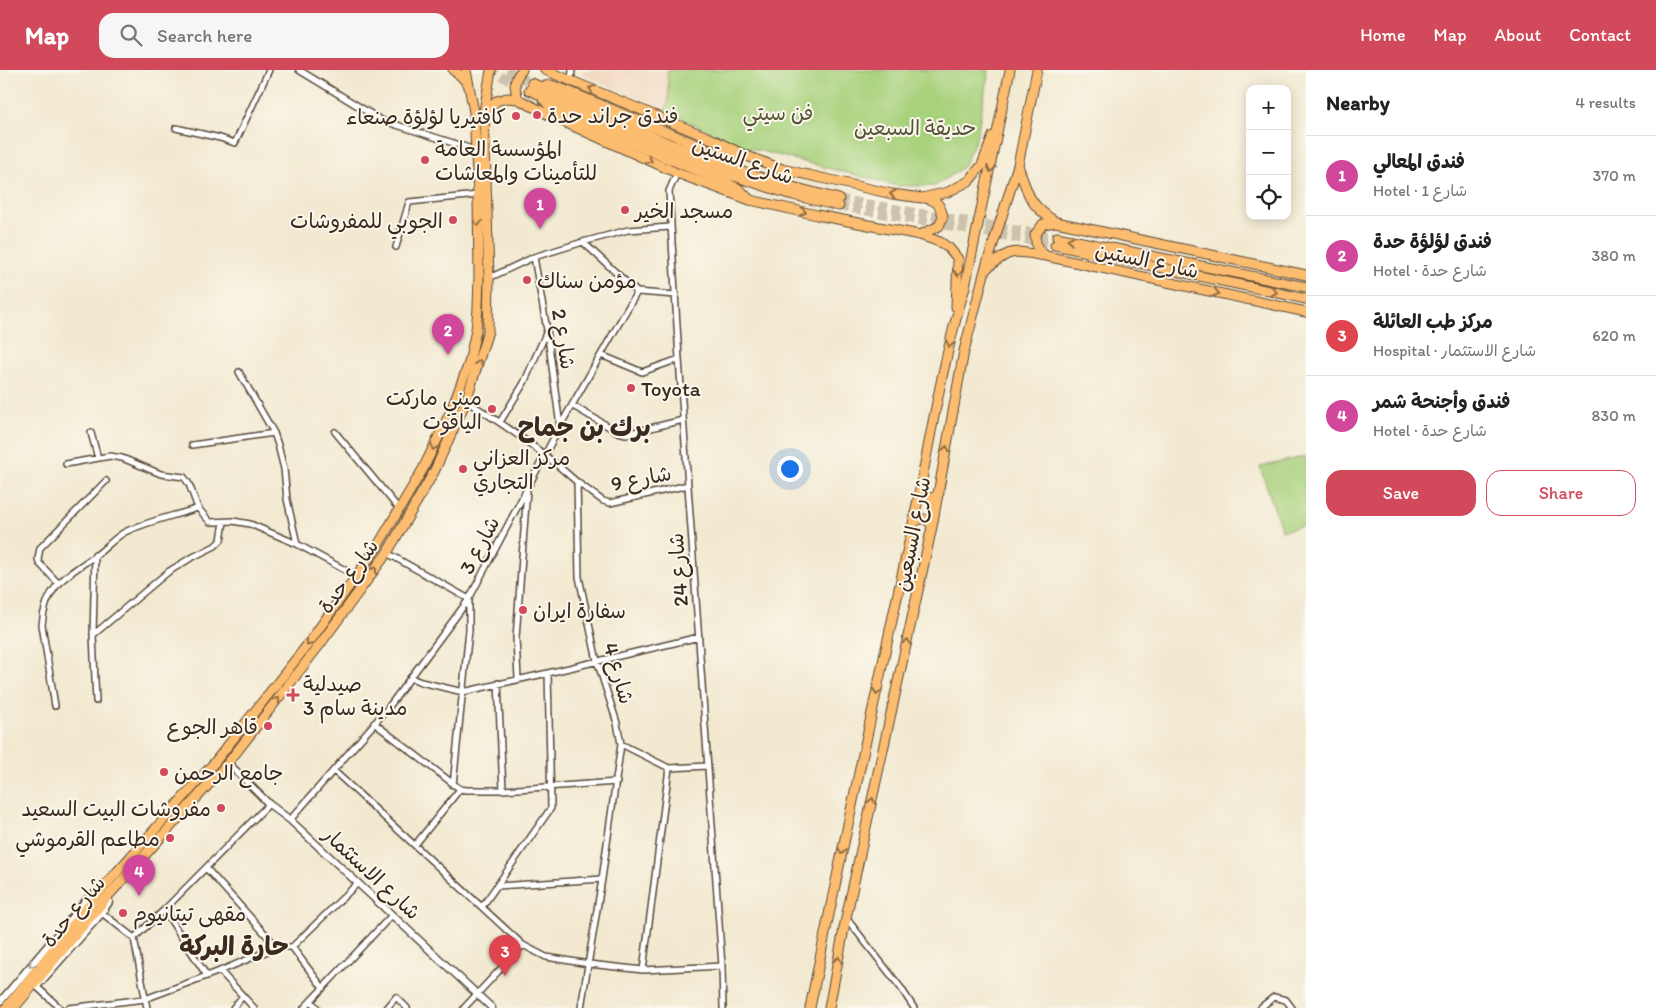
<!DOCTYPE html>
<meta charset="utf-8">
<style>
body{margin:0;font-family:Itim,"Playpen Sans Arabic",sans-serif;background:#f6f6f6;color:#222}
.controls{position:absolute;right:15px;top:15px;display:grid;overflow:hidden;border-radius:10px;box-shadow:0 2px 12px #0003}
.controls button{width:45px;height:45px;display:grid;place-items:center;padding:0;border:0;border-bottom:1px solid #e0e0e0;background:#fff;color:#222;font:25px sans-serif}
.you{position:absolute;left:789px;top:398px;width:18px;height:18px;margin:-12px;border:4px solid #fff;border-radius:50%;background:#1a73e8;box-shadow:0 0 0 8px #1a73e833}
.badge{display:grid;place-items:center;width:32px;height:32px;border-radius:50%;background:#d1495b;color:#fff;font-size:16px;font-weight:700}
.pin{position:absolute;translate:-50% -41px;filter:drop-shadow(0 1px 2px #0008)}
.pin::after{content:'';position:absolute;top:26px;width:18px;height:15px;background:inherit;clip-path:polygon(0 0,100% 0,50% 100%)}
.list{margin:0;padding:0;list-style:none}
h2{display:flex;justify-content:space-between;align-items:center;height:65px;margin:0;padding:0 20px;font-size:21px}
h2 small{font-size:16px;font-weight:400;color:#767676}
.list li{display:grid;grid-template-columns:32px 1fr auto;gap:15px;align-items:center;box-sizing:border-box;height:80px;padding:0 20px;border-top:1px solid #e0e0e0}
.list b{display:block;font-size:19px;white-space:nowrap}
.list p{margin:0;font-size:16px;white-space:nowrap;color:#767676}
.list em{font-size:16px;font-style:normal;color:#767676}
.actions{display:flex;gap:10px;padding:15px 20px}
.actions a{flex:1;padding:11px 0;border:1px solid #d1495b;border-radius:15px;text-align:center;font-size:18px;color:#d1495b}
.actions .main{background:#d1495b;color:#fff}
.icon{flex:none;width:28px;height:28px;fill:none;stroke:currentColor;stroke-width:2;stroke-linecap:round;stroke-linejoin:round}
.map{position:relative;flex:none;width:1306px;height:938px;overflow:hidden}
header{display:flex;align-items:center;gap:30px;box-sizing:border-box;height:70px;padding:0 25px;background:#d1495b;color:#fff}
header strong{font-size:24px}
nav{display:flex;gap:28px;margin-inline-start:auto;font-size:18px}
.search{width:350px;height:45px;background:#f6f6f6;display:flex;align-items:center;gap:12px;box-sizing:border-box;padding:0 18px;border-radius:15px;color:#767676;font-size:19px}
main{display:flex}
aside{flex:1;background:#fff}
.map>svg:first-child{display:block}
.built{fill:#f1d5bd}
.green{fill:#a8d17c;stroke:#727e4d}
.lines{fill:none;stroke-linecap:round;stroke-linejoin:round}
.trunk-tunnel{stroke:#cdc3ac;stroke-width:9;stroke-dasharray:9 4.5;stroke-linecap:butt}
.minor-casing{stroke:#564739;stroke-width:8}
.tertiary-casing{stroke:#564739;stroke-width:9}
.primary-casing{stroke:#564739;stroke-width:11}
.trunk-casing{stroke:#564739;stroke-width:11}
.minor{stroke:#fff;stroke-width:5}
.tertiary{stroke:#fff;stroke-width:6}
.primary{stroke:#fcbd6f;stroke-width:9}
.trunk{stroke:#fcbd6f;stroke-width:9}
.oneway{stroke:#926c42}
.oneway2{stroke:#a79f9a}
.poi-dot{fill:#d1495b;stroke:#fbf7ec;stroke-width:2}
.labels{text-anchor:middle;dominant-baseline:central;stroke-width:4;stroke-linejoin:round;paint-order:stroke}
.park-label{font-size:21px;fill:#565436;stroke:#fbf7ec}
.poi-label{font-size:21px;fill:#3b2a1e;stroke:#fbf7ec;text-anchor:start}
.street-label{font-size:21px;fill:#3b2a1e;stroke:#fbf7ec}
.district-label{font-size:26px;font-weight:bold;fill:#3b2a1e;stroke:#fbf7ec}
</style>
<header>
<strong>Map</strong>
<div class="search"><svg class="icon" aria-label="search" viewBox="0 0 24 24"><circle cx="10" cy="10" r="6"/><path d="M15 15l6 6"/></svg>Search here</div>
<nav><a>Home</a><a>Map</a><a>About</a><a>Contact</a></nav>
</header>
<main>
<div class="map">
<svg width="1306" height="938" viewBox="0 0 1306 938">
<rect width="100%" height="100%" fill="#fbf7ec"/>
<filter id="ink" filterUnits="userSpaceOnUse"><feTurbulence type="fractalNoise" baseFrequency=".02" numOctaves="2"/><feDisplacementMap in="SourceGraphic" scale="10" xChannelSelector="R" yChannelSelector="G"/><feConvolveMatrix kernelMatrix="1 2 1 2 8 2 1 2 1" color-interpolation-filters="sRGB"/></filter>
<filter id="wash" filterUnits="userSpaceOnUse"><feTurbulence type="fractalNoise" baseFrequency=".0096" numOctaves="4" result="noise"/><feDisplacementMap in="SourceGraphic" scale="20" xChannelSelector="R" yChannelSelector="G"/><feGaussianBlur stdDeviation="1.12" result="paint"/><feColorMatrix in="noise" values="0 0 0 0 0 0 0 0 0 0 0 0 0 0 0 0 0 1.4 0 .05"/><feComposite in="paint" operator="in"/></filter>
<g filter="url(#wash)">
<rect width="100%" height="100%" fill="#f2e9d0"/>
<path class="built" d="M581,0H667L669,28L665,41L584,5Z"/>
<path class="green" d="M667,0H989L976,69L963,97L935,116H898L742,76L665,41L669,28Z
M1306,386V455L1282,461L1260,397Z"/>
</g>
<g filter="url(#ink)">
<g class="lines">
<path class="trunk-tunnel" d="M489,0L529,20
M507,0L532,13
M839,129L1057,167
M839,136L1055,175"/>
<defs>
<path id="minor" d="M299,0L381,50L475,80
M571,11L572,0
M176,58L220,68L235,73L269,0
M677,103L669,121L679,289L722,896L723,938
M583,172L637,222
M396,177L409,132L478,125
M534,187L547,260L560,356
M489,208L534,187L583,172L628,160L670,157
M637,222L676,225
M601,285L642,302L679,289
M239,302L274,363L278,375L284,399L287,429L297,474
M466,331C506,355 542,381 577,412L579,507L597,591L617,653L621,674L602,809L581,938
M573,336L618,362L626,364L683,350
M500,352L524,313L547,261
M335,362L399,439
M91,363L98,388
M192,375L274,363
M66,394L110,386L122,388L161,404L184,407L189,414L198,438L210,452L233,451L250,454L297,474L356,506
M577,412L603,431L610,433L688,415
M387,483L469,529V560L453,715
M95,485L93,565L96,631
M59,514L39,493L38,489L40,478L106,411
M93,565L168,502L189,489L215,476L221,470L224,452
M411,608L421,612L463,622L548,603L699,567
M518,609L516,568L527,420
M498,613L503,720
M55,636L42,555C45,516 66,506 95,486C105,479 114,468 125,462C148,451 174,446 198,438
M374,653L460,719L466,720H503L617,712
M621,674L669,698L708,696
M334,701L523,875L546,887L589,894L643,900L722,896
M290,750L388,638L469,529L560,356L637,222
M415,775L460,719
M206,798L277,877
M497,816L602,809
M482,837L551,738L548,603
M164,840L207,906
M102,843L134,868L147,938
M847,849L901,918L914,938
M134,868L164,840L269,734
M292,877L323,918
M643,900L669,698
M220,901L254,938
M37,917L60,938
M311,931L317,938
M69,938L145,929L220,901L277,877H292L358,813
M233,938L243,926
M304,938L392,845
M387,938L396,927L407,938
M464,938L523,875
M1260,938L1274,927L1286,930L1292,938"/>
<path id="tertiary" d="M228,693L269,734L290,750L492,938
M39,914L102,843L109,832L108,826
M0,932L89,827L97,822"/>
<path id="primary" d="M453,0L462,7L469,16
M545,0L712,69L744,85L782,99L892,124L922,128L948,122L969,111L982,95L993,66
M518,29C514,17 513,10 522,0
M486,47L490,38L496,31L507,28L518,29L553,47L677,103L750,130L817,145L920,165L940,172L949,178L958,189L956,237
M1018,95C1028,125 1029,135 1056,152L1306,205
M920,165L939,156L943,146C940,135 937,130 925,128
M1046,186L1037,178L1035,165L1043,154L1056,152
M985,200C1012,177 1013,181 1046,186L1306,242
M920,420C923,429 933,431 939,423
M914,453C920,446 929,448 932,457
M6,938L101,820L215,692L308,574L377,477L423,399L451,341L469,293L476,260L478,238L479,205L478,125L474,42L466,0
M14,938L108,826L228,693L318,577L387,483L434,402L466,331L488,261L489,208L484,42L491,0
M810,938C841,781 876,625 910,468C928,385 940,299 965,217L1010,0
M829,938L846,848L932,457L964,281L985,200L1018,95L1037,0"/>
<path id="trunk" d="M532,13L670,74L743,102L789,116L839,129
M540,17L551,15L565,20L695,74L719,83L744,85
M529,20L667,82L706,97L789,124L839,136
M543,29L552,38L565,45L731,115L739,119L750,130
M1057,167L1306,217
M1055,175L1306,229"/>
</defs>
<use href="#minor" class="minor-casing"/>
<use href="#tertiary" class="tertiary-casing"/>
<use href="#primary" class="primary-casing"/>
<use href="#trunk" class="trunk-casing"/>
<use href="#minor" class="minor"/>
<use href="#tertiary" class="tertiary"/>
<use href="#primary" class="primary"/>
<use href="#trunk" class="trunk"/>
</g>
<defs><path id="oneway-chevron" d="M-2-3.5L2.5 0L-2 3.5" fill="none" stroke-width="1.6" stroke-linecap="round" stroke-linejoin="round" transform="scale(1.25)"/></defs>
<g class="oneway">
<use href="#oneway-chevron" transform="translate(592 19) rotate(-158)"/>
<use href="#oneway-chevron" transform="translate(649 90) rotate(24)"/>
<use href="#oneway-chevron" transform="translate(991 99) rotate(101)"/>
<use href="#oneway-chevron" transform="translate(893 124) rotate(-171)"/>
<use href="#oneway-chevron" transform="translate(803 142) rotate(13)"/>
<use href="#oneway-chevron" transform="translate(478 153) rotate(90)"/>
<use href="#oneway-chevron" transform="translate(1070 170) rotate(-169)"/>
<use href="#oneway-chevron" transform="translate(958 203) rotate(92)"/>
<use href="#oneway-chevron" transform="translate(1274 222) rotate(12)"/>
<use href="#oneway-chevron" transform="translate(1216 223) rotate(12)"/>
<use href="#oneway-chevron" transform="translate(950 274) rotate(102)"/>
<use href="#oneway-chevron" transform="translate(479 293) rotate(-74)"/>
<use href="#oneway-chevron" transform="translate(434 377) rotate(116)"/>
<use href="#oneway-chevron" transform="translate(946 379) rotate(-81)"/>
<use href="#oneway-chevron" transform="translate(374 500) rotate(-54)"/>
<use href="#oneway-chevron" transform="translate(907 572) rotate(-78)"/>
<use href="#oneway-chevron" transform="translate(309 573) rotate(127)"/>
<use href="#oneway-chevron" transform="translate(877 622) rotate(102)"/>
<use href="#oneway-chevron" transform="translate(277 630) rotate(-53)"/>
<use href="#oneway-chevron" transform="translate(872 731) rotate(-78)"/>
<use href="#oneway-chevron" transform="translate(842 781) rotate(102)"/>
<use href="#oneway-chevron" transform="translate(838 890) rotate(-79)"/>
</g>
<use class="oneway2" href="#oneway-chevron" transform="translate(32 894) rotate(130)"/>
</g>
<g class="poi-dot">
<circle cx="537" cy="45" r="5"/>
<circle cx="516" cy="46" r="5"/>
<circle cx="425" cy="90" r="5"/>
<circle cx="625" cy="140" r="5"/>
<circle cx="453" cy="150" r="5"/>
<circle cx="527" cy="210" r="5"/>
<circle cx="631" cy="318" r="5"/>
<circle cx="492" cy="339" r="5"/>
<circle cx="463" cy="399" r="5"/>
<circle cx="523" cy="540" r="5"/>
<path d="M290.5 617.5h5v5h5v5h-5v5h-5v-5h-5v-5h5z"/>
<circle cx="268" cy="656" r="5"/>
<circle cx="164" cy="702" r="5"/>
<circle cx="221" cy="738" r="5"/>
<circle cx="170" cy="768" r="5"/>
<circle cx="123" cy="843" r="5"/>
</g>
<g class="labels">
<g class="park-label">
<text x="778" y="42">فن سيتي</text>
<text x="915" y="57">حديقة السبعين</text>
</g>
<g class="poi-label">
<text x="547" y="45">فندق جراند حدة</text>
<text x="506" y="46" text-anchor="end">كافتيريا لؤلؤة صنعاء</text>
<text x="435" y="78">المؤسسة العامة<tspan x="435" dy="24">للتأمينات والمعاشات</tspan></text>
<text x="635" y="140">مسجد الخير</text>
<text x="443" y="150" text-anchor="end">الجوبي للمفروشات</text>
<text x="537" y="210">مؤمن سناك</text>
<text x="641" y="318">Toyota</text>
<text x="482" y="327" text-anchor="end">ميني ماركت<tspan x="482" dy="24">الياقوت</tspan></text>
<text x="473" y="387">مركز العزاني<tspan x="473" dy="24">التجاري</tspan></text>
<text x="533" y="540">سفارة ايران</text>
<text x="303" y="613">صيدلية<tspan x="303" dy="24">مدينة سام 3</tspan></text>
<text x="258" y="656" text-anchor="end">قاهر الجوع</text>
<text x="174" y="702">جامع الرحمن</text>
<text x="211" y="738" text-anchor="end">مفروشات البيت السعيد</text>
<text x="160" y="768" text-anchor="end">مطاعم القرموشي</text>
<text x="133" y="843">مقهى تيتانيوم</text>
</g>
<g class="street-label">
<text transform="translate(743 90) rotate(19)">شارع الستين</text>
<text transform="translate(1147 190) rotate(12)">شارع الستين</text>
<text transform="translate(564 269) rotate(81)">شارع 2</text>
<text transform="translate(641 408) rotate(-11)">شارع 9</text>
<text transform="translate(912 464) rotate(-79)">شارع السبعين</text>
<text transform="translate(479 475) rotate(-62)">شارع 3</text>
<text transform="translate(678 500) rotate(-94)">شارع 24</text>
<text transform="translate(348 506) rotate(-54)">شارع حدة</text>
<text transform="translate(619 603) rotate(74)">شارع 4</text>
<text transform="translate(372 803) rotate(43)">شارع الاستثمار</text>
<text transform="translate(73 841) rotate(-50)">شارع حدة</text>
</g>
<g class="district-label">
<text x="584" y="357">برك بن جماح</text>
<text x="234" y="876">حارة البركة</text>
</g>
</g>
</svg>
<div class="controls">
<button>+</button>
<button>−</button>
<button><svg class="icon" aria-label="locate" viewBox="0 0 24 24"><circle cx="12" cy="12" r="6"/><path d="M12 2v4M12 18v4M2 12h4M18 12h4"/></svg></button>
</div>
<div class="you"></div>
<div class="pin badge" style="left:540px;top:159px;background:#d1479c">1</div>
<div class="pin badge" style="left:448px;top:285px;background:#d1479c">2</div>
<div class="pin badge" style="left:505px;top:906px;background:#e0444e">3</div>
<div class="pin badge" style="left:139px;top:826px;background:#d1479c">4</div>
</div>
<aside>
<h2>Nearby<small>4 results</small></h2>
<ul class="list">
<li><span class="badge" style="background:#d1479c">1</span><div><b>فندق المعالي</b><p>Hotel · شارع 1</p></div><em>370 m</em></li>
<li><span class="badge" style="background:#d1479c">2</span><div><b>فندق لؤلؤة حدة</b><p>Hotel · شارع حدة</p></div><em>380 m</em></li>
<li><span class="badge" style="background:#e0444e">3</span><div><b>مركز طب العائلة</b><p>Hospital · شارع الاستثمار</p></div><em>620 m</em></li>
<li><span class="badge" style="background:#d1479c">4</span><div><b>فندق وأجنحة شمر</b><p>Hotel · شارع حدة</p></div><em>830 m</em></li>
</ul>
<div class="actions"><a class="main">Save</a><a>Share</a></div>
</aside>
</main>
